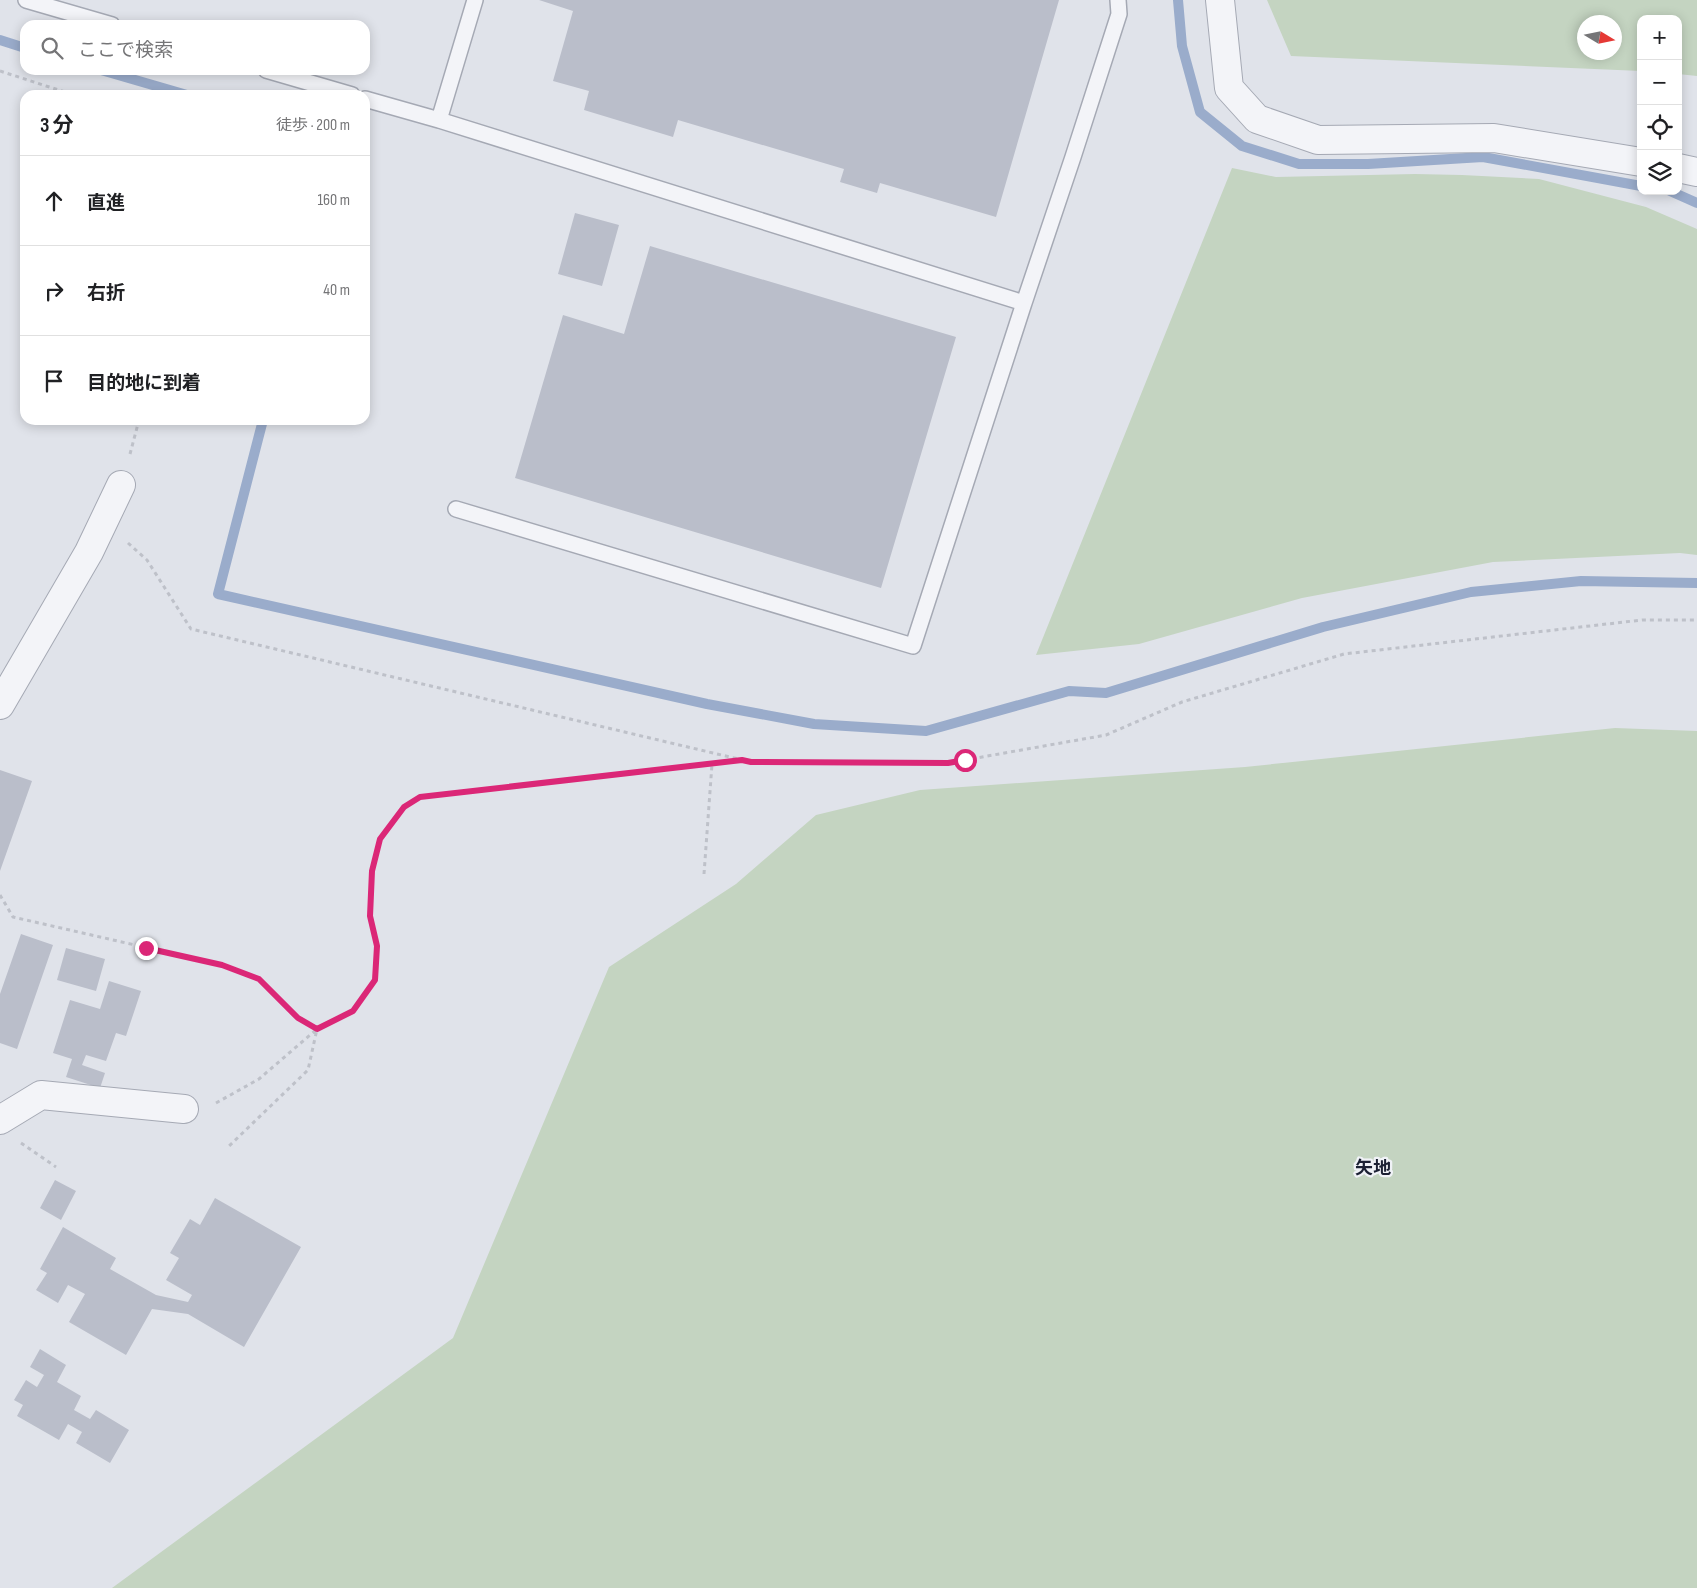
<!DOCTYPE html>
<html lang="ja">
<meta charset="utf-8">
<style>
body{margin:0;font-family:"Sofia Sans Condensed","Noto Sans JP",sans-serif;background:#f6f6f6;color:#202124}
.controls{position:absolute;right:15px;top:15px;display:grid;overflow:hidden;border-radius:10px;box-shadow:0 2px 12px #0003}
.controls button{width:45px;height:45px;display:grid;place-items:center;padding:0;border:0;border-bottom:1px solid #e0e0e0;background:#fff;color:#202124;font:25px sans-serif}
.compass{position:absolute;left:1577px;top:15px;width:45px;height:45px;border-radius:50%;background:#fff;box-shadow:0 2px 12px #0003;rotate:100deg}
.stop{position:absolute;width:15px;height:15px;margin:-11px;border:4px solid #db2777;border-radius:50%;background:#fff}
.stop.end{background:#db2777;border-color:#fff;box-shadow:0 1px 5px #0008}
.list{margin:0;padding:0;list-style:none}
h2{display:flex;justify-content:space-between;align-items:center;height:65px;margin:0;padding:0 20px;font-size:21px}
h2 small{font-size:16px;font-weight:400;color:#757577}
.list li{display:grid;grid-template-columns:32px 1fr auto;gap:15px;align-items:center;box-sizing:border-box;height:90px;padding:0 20px;border-top:1px solid #e0e0e0}
.list b{display:block;font-size:19px;white-space:nowrap}
.list em{font-size:16px;font-style:normal;color:#757577}
.icon{flex:none;width:28px;height:28px;fill:none;stroke:currentColor;stroke-width:2;stroke-linecap:round;stroke-linejoin:round}
.map{position:relative;flex:none;width:1697px;height:1588px;overflow:hidden}
.search{position:absolute;background:#fff;box-shadow:0 2px 12px #0003;left:20px;top:20px;width:350px;height:55px;display:flex;align-items:center;gap:12px;box-sizing:border-box;padding:0 18px;border-radius:15px;color:#757577;font-size:19px}
.panel{position:absolute;background:#fff;box-shadow:0 2px 12px #0003;left:20px;top:90px;width:350px;height:335px;border-radius:15px}
.map>svg:first-child{display:block}
.green{fill:#c4d4c1;fill-rule:evenodd}
.lines{fill:none;stroke-linecap:round;stroke-linejoin:round}
.stream{stroke:#9aaccb;stroke-width:10}
.building{fill:#babeca}
.service-casing{stroke:#a5a9b4;stroke-width:18}
.minor-casing{stroke:#a5a9b4;stroke-width:30}
.tertiary-casing{stroke:#a5a9b4;stroke-width:30}
.path{stroke:#bec1c9;stroke-width:3;stroke-dasharray:4 4;stroke-linecap:butt}
.service{stroke:#f3f4f8;stroke-width:15}
.minor{stroke:#f3f4f8;stroke-width:28}
.tertiary{stroke:#f3f4f8;stroke-width:28}
.route{stroke:#db2777;stroke-width:6}
.labels{text-anchor:middle;dominant-baseline:central;stroke-width:4.5;stroke-linejoin:round;paint-order:stroke}
.quarter-label{font-size:18px;font-weight:bold;fill:#1b2033;stroke:#f0f2f7}
</style>
<div class="map">
<svg width="1697" height="1588" viewBox="0 0 1697 1588">
<rect width="100%" height="100%" fill="#e0e3ea"/>
<path class="green" d="M1267,0H1697V76L1678,74V19H1641V71L1291,56ZM1584,22H1614V52H1584Z
M1232,168L1276,177L1415,174L1462,175L1539,179L1646,207L1697,229V555L1680,553L1493,562L1302,598L1139,644L1036,655Z
M1615,728L1697,731V1588H112L453,1338L609,967L736,884L816,815L920,790L1245,767Z"/>
<g class="lines">
<path class="stream" d="M1178,0L1182,46L1200,112L1242,146L1299,164H1368L1483,157L1641,186
M0,40L25,48
M101,70L187,95
M1670,191L1697,203
M263,420L218,594L707,704L814,724L926,731L1069,691L1106,693L1323,627L1471,592L1581,581L1697,583"/>
</g>
<path class="building" d="M539,0H1059L996,217L880,183L877,193L840,182L844,169L678,120L673,137L584,110L589,91L553,81L573,11Z
M575,213L619,225L602,286L558,274Z
M650,246L956,337L881,588L515,478L563,315L624,334Z
M0,770L32,781L0,871Z
M21,934L53,945L17,1049L0,1043V994Z
M66,948L105,959L96,991L57,980Z
M109,981L141,991L126,1036L116,1033L106,1061L86,1055L82,1065L105,1073L100,1088L66,1077L72,1059L53,1053L70,1000L100,1009Z
M55,1180L76,1191L61,1220L40,1208Z
M215,1198L301,1247L244,1347L188,1314L152,1309L126,1355L69,1322L85,1294L68,1285L58,1303L36,1290L47,1273L40,1269L63,1227L116,1258L110,1269L156,1295L188,1302L192,1295L166,1280L179,1258L170,1253L190,1219L200,1225Z
M40,1349L66,1365L57,1382L81,1396L74,1410L90,1419L96,1410L129,1430L110,1463L76,1443L82,1432L68,1424L59,1440L17,1416L23,1405L14,1400L26,1380L37,1387L44,1375L30,1367Z"/>
<g class="lines">
<defs>
<path id="service" d="M26,0L112,25
M475,0L439,120L1024,303L1073,157L1119,14L1118,0
M266,70L352,95
M365,99L439,120
M456,509L913,646L1024,303"/>
<path id="minor" d="M0,705L89,552L121,485
M0,1120L41,1095L184,1109"/>
<path id="tertiary" d="M1220,0L1229,88L1257,119L1318,140L1494,138L1641,162
M1678,168L1697,172"/>
</defs>
<use href="#service" class="service-casing"/>
<use href="#minor" class="minor-casing"/>
<use href="#tertiary" class="tertiary-casing"/>
<path class="path" d="M0,71L74,95
M130,454L139,420
M128,543L147,560L191,629L751,762L948,763L1106,735L1182,702L1344,654L1642,620H1697
M704,874L712,764
M0,895L13,917L222,965L259,979L298,1018L317,1029L308,1070L227,1148
M216,1103L259,1079L317,1029L353,1011L375,979L377,946L370,916L372,871L380,839L404,807L420,797L739,760
M21,1143L56,1167"/>
<use href="#service" class="service"/>
<use href="#minor" class="minor"/>
<use href="#tertiary" class="tertiary"/>
</g>
<g class="lines">
<path class="route" d="M146,948L222,965L259,979L298,1018L317,1029L353,1011L375,980L377,946L370,916L372,871L380,839L404,807L420,797L742,760L751,762L948,763L965,760"/>
</g>
<g class="labels">
<g class="quarter-label">
<text x="1373" y="1168">矢地</text>
</g>
</g>
</svg>
<div class="controls">
<button>+</button>
<button>−</button>
<button><svg class="icon" aria-label="locate" viewBox="0 0 24 24"><circle cx="12" cy="12" r="6"/><path d="M12 2v4M12 18v4M2 12h4M18 12h4"/></svg></button>
<button><svg class="icon" aria-label="layers" viewBox="0 0 24 24"><path d="M12 4l9 5-9 5-9-5zM3 14l9 5 9-5"/></svg></button>
</div>
<svg class="compass" viewBox="-18 -18 36 36"><path d="M0-13l5 13h-10z" fill="#e53935"/><path d="M0 13l5-13h-10z" fill="#757577"/></svg>
<div class="stop" style="left:965px;top:760px"></div>
<div class="stop end" style="left:146px;top:948px"></div>
<div class="search"><svg class="icon" aria-label="search" viewBox="0 0 24 24"><circle cx="10" cy="10" r="6"/><path d="M15 15l6 6"/></svg>ここで検索</div>
<section class="panel">
<h2>3 分<small>徒歩 · 200 m</small></h2>
<ul class="list">
<li><svg class="icon" aria-label="ahead" viewBox="0 0 24 24"><path d="M12 20V5M6 11l6-6 6 6"/></svg><div><b>直進</b></div><em>160 m</em></li>
<li><svg class="icon" aria-label="right" viewBox="0 0 24 24"><path d="M7 20v-9h11M14 6l5 5-5 5"/></svg><div><b>右折</b></div><em>40 m</em></li>
<li><svg class="icon" aria-label="arrive" viewBox="0 0 24 24"><path d="M6 21V4h12l-3 4 3 4H6"/></svg><div><b>目的地に到着</b></div></li>
</ul>
</section>
</div>
